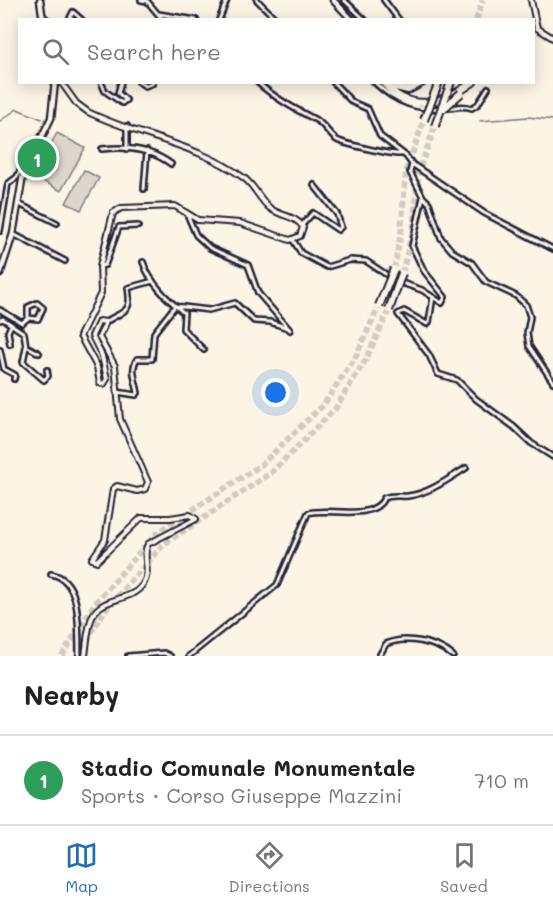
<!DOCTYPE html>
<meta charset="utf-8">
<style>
body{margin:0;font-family:Mali,sans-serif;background:#f6f6f6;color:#222}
.you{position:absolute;left:276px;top:393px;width:21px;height:21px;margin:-15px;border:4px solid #fff;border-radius:50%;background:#1a73e8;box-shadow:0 0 0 9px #1a73e833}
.badge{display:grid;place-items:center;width:39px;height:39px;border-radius:50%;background:#1f6fb2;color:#fff;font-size:20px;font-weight:700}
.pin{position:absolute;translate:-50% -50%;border:3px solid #fff;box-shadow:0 2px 6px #0006}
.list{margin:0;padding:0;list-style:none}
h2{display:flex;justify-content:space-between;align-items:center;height:78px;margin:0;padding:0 24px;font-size:26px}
h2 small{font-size:20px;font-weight:400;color:#767676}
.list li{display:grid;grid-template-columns:39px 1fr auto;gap:18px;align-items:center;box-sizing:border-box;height:90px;padding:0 24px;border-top:2px solid #e0e0e0}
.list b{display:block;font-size:22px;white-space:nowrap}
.list p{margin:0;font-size:20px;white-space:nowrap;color:#767676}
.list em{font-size:20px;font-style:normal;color:#767676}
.icon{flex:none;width:33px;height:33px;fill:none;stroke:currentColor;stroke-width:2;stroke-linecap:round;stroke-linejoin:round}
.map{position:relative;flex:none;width:553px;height:656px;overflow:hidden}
.search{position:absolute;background:#fff;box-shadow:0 3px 15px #0003;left:18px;right:18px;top:18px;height:66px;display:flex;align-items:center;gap:15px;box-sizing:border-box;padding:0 21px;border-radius:0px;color:#767676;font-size:22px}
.sheet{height:168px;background:#fff}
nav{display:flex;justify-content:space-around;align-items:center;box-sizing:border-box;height:84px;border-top:2px solid #e0e0e0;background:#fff;font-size:16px;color:#767676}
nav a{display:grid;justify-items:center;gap:3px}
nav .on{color:#1f6fb2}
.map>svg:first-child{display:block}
.green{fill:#dcd6cc;stroke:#7f7c84;stroke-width:1.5}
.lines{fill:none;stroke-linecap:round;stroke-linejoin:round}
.stream{stroke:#78757e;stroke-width:1.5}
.highway-tunnel{stroke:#d0cbc3;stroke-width:6;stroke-dasharray:6 3;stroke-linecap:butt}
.street-casing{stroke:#22223b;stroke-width:8}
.secondary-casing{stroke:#22223b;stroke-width:8}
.primary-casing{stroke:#22223b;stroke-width:9}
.highway-casing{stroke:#22223b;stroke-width:10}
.street{stroke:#fcf5e5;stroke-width:3}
.secondary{stroke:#fcf5e5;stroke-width:4}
.primary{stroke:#fcf5e5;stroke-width:4.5}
.highway{stroke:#fcf5e5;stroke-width:6}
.highway-bridge-casing{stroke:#22223b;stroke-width:10;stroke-linecap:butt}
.highway-bridge{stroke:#fcf5e5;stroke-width:6}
</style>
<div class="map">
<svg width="553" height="656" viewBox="0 0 553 656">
<rect width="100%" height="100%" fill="#fcf5e5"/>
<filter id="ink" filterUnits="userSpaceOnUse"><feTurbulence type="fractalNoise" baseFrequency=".0167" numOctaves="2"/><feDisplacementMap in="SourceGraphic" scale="12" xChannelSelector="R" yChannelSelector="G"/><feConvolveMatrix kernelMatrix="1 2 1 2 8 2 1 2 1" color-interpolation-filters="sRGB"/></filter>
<g filter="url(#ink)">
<path class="green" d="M57,133L85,148L61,191L33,176Z
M84,170L99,178L81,210L66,203Z"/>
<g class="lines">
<path class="stream" d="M340,0L359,20
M0,121L17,109L42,119
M480,121L528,117L553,120"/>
<path class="highway-tunnel" d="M476,20L483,0
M394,269L401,233L406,171L424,120
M402,273L413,230L418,174L435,126
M62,656L95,603L156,534L261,465L324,404L356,356L379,306
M77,656L105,610L164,544L271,473L335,409L365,361L389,310"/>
<defs>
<path id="street" d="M141,0L147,1L163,20
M257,0L277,20
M344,0L365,20
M384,0L399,20
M159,14L196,20
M42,15L48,20
M69,20L73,12L82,20
M219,20L227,0
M101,82L105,91L122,103L126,100L118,93L121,82
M139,82L145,86L153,83
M257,82C276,99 295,109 316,120C325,125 329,135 337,140C344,144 392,155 401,154
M333,82L352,102L368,109L380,136L406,156L412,164L484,213L553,249
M374,82C396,103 418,111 448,108C458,107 462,105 472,108L478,104L488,88
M102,149C126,146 151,149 171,164
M127,149V126
M144,189L147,151
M423,197L429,203L441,238L452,251L472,263L486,282L516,296L526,305L530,317L527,333L529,346L553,382
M19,204L57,223
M187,214L196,235L210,248L248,265L258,293L290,330
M302,225L313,213L338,230L341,227L337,214L314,185
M0,231L8,184L17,177L32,146L37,144
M13,234L65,261
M293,240L301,253L327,267L350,260L366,261L396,281L422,290L442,303L445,297L424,271L412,246L423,197L410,172L412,164
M143,262C150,283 167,299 184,313L183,329L204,350
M100,266L105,265L119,227L138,226
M433,297L429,322L427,324L404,311L398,314L429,355L438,374L457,380L476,399L514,427L531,443L553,457
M175,306L209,310L235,303L254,321L270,322L288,328
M0,310L22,323L28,318L38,319L43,308L37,303L28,307V318
M0,320L3,319L24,333L26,347L23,362L44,380L48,376L47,370
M106,322C122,310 133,315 128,288L153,281
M10,344L8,332L11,325
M26,346L39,353
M0,350L4,369L15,375L14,379
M117,392L136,395L138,393C136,381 130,369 137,359H152L154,333L175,306
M51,574C83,579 78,631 79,656
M128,656L164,653L170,656
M189,656L277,585L308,513C329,507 373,522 384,498C394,494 399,497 408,496C428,494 450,478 466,468
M379,656L386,644C405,635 437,642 453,656"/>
<path id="secondary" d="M531,0L537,28L553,38
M61,82L76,103L88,112C139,137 198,144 244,178C255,186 260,201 271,209C281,216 296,216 303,227L300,236L290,240L240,223L198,220L175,206L121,208L113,213L100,266L101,293L80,336L97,367L100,383L104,384L107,379L102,356L92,336L99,321L106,322L99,337L115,366L120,419L148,482L145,489L137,491L117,486L113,489L105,540L92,559L97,561L141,518H170L190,515L196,519L148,544C141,556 152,571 143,584C132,602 103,596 93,615C87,627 87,643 85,656"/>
<path id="primary" d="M40,0L43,20
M333,0L352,20
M0,274L13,234L23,175L51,118L55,82"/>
<path id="highway" d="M383,82C410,115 443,104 473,82
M388,85L408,90L423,82"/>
</defs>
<use href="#street" class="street-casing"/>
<use href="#secondary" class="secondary-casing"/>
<use href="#primary" class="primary-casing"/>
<use href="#highway" class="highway-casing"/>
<use href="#street" class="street"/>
<use href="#secondary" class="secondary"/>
<use href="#primary" class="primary"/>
<use href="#highway" class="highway"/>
<defs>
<path id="highway-bridge" d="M443,109L461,93
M424,120L439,82
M435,126L451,82
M379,306L394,269
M389,310L402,273"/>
</defs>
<use href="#highway-bridge" class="highway-bridge-casing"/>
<use href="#highway-bridge" class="highway-bridge"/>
</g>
</g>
</svg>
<div class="you"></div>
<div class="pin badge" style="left:37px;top:158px;background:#2e9e5b">1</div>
<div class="search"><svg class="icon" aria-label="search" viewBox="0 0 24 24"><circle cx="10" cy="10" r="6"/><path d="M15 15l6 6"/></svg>Search here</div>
</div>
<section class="sheet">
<h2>Nearby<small></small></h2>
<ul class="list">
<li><span class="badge" style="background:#2e9e5b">1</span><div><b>Stadio Comunale Monumentale</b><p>Sports · Corso Giuseppe Mazzini</p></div><em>710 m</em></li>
</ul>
</section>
<nav>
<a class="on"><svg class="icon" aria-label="map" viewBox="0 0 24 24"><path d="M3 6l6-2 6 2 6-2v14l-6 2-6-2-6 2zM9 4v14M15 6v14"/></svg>Map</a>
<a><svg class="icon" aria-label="directions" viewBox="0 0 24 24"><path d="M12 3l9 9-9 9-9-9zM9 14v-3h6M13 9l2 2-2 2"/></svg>Directions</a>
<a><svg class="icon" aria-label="saved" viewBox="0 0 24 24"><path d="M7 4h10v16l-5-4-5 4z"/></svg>Saved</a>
</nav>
